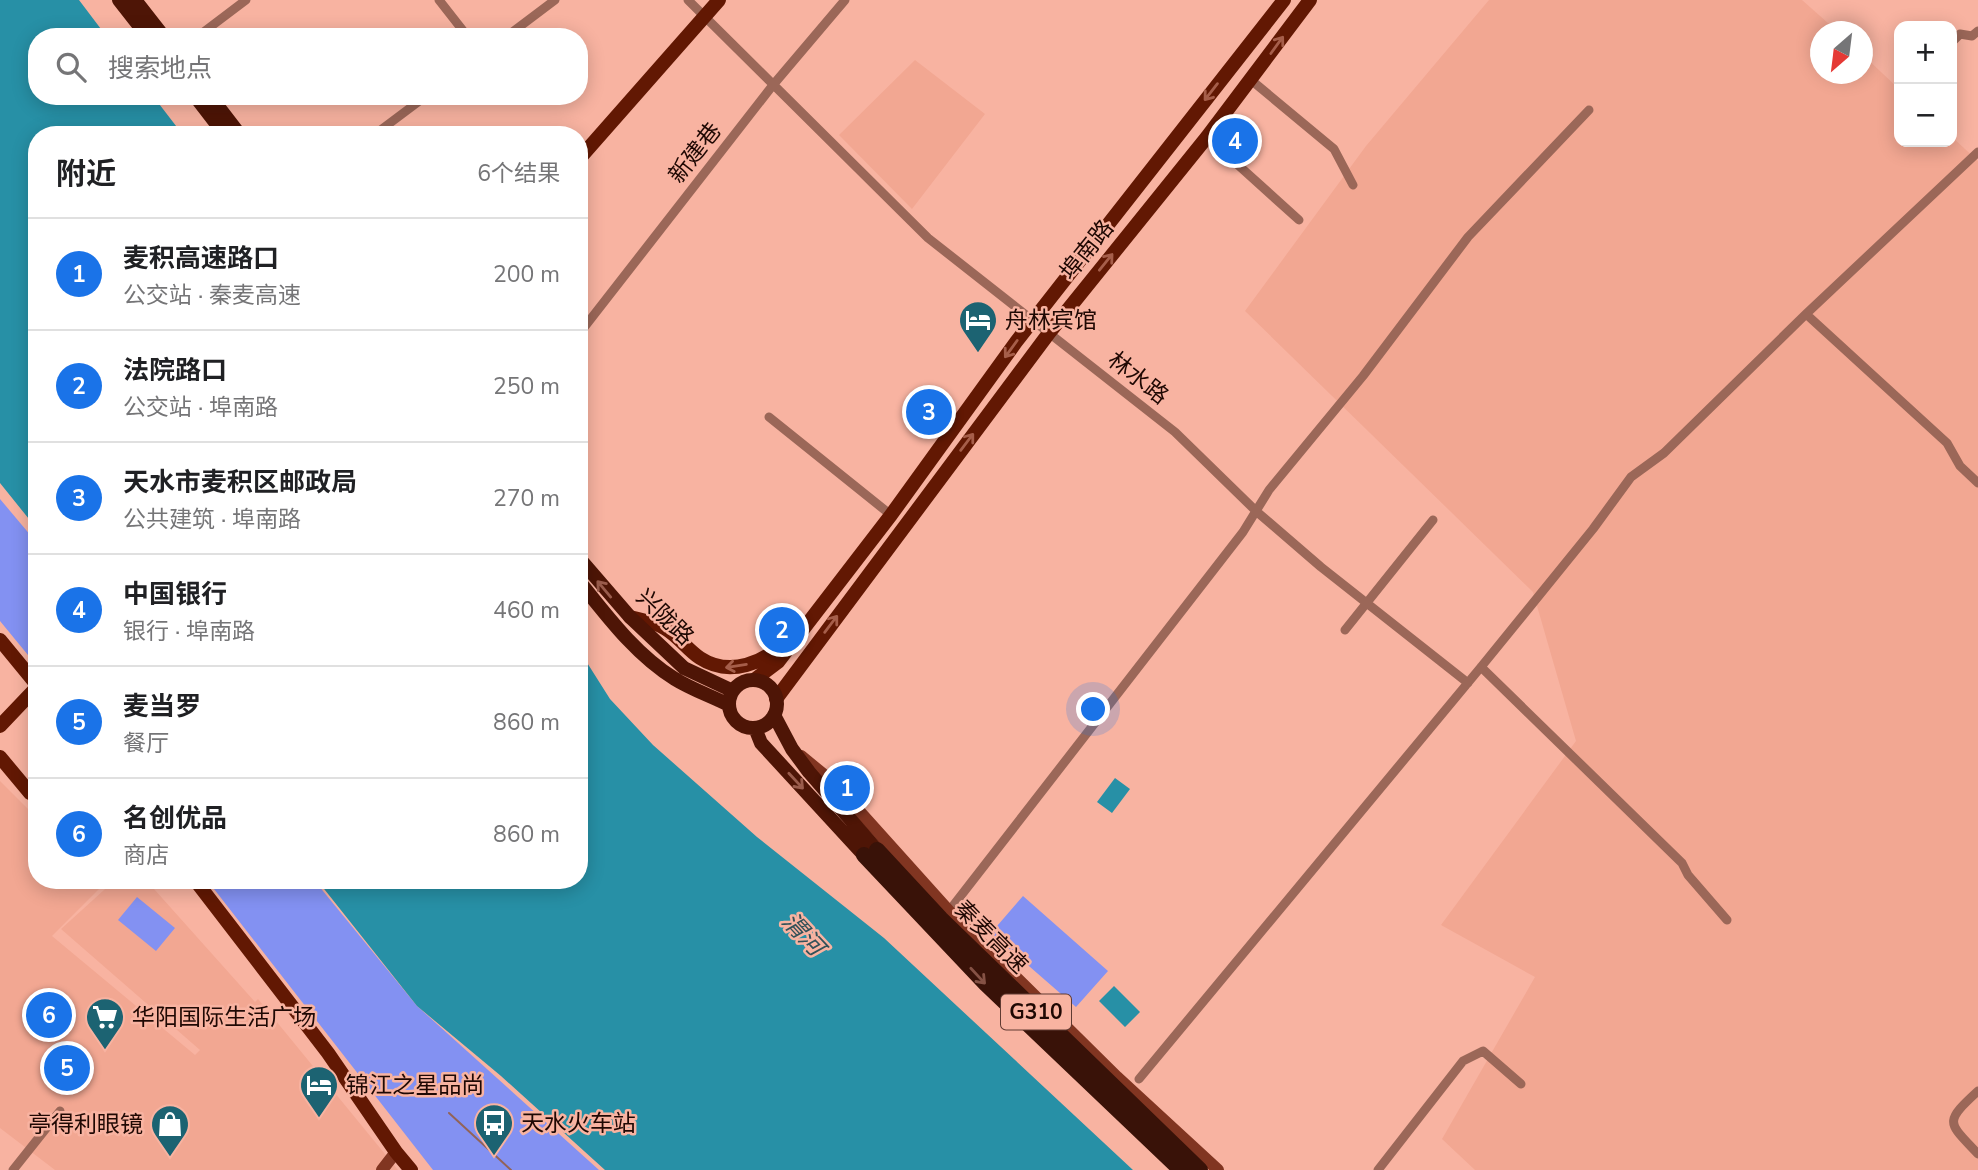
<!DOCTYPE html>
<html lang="zh">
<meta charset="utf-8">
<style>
body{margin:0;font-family:"Nunito Sans","Noto Sans SC",sans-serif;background:#f2f2f2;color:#202124}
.controls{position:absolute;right:21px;top:21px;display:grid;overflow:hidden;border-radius:14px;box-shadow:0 4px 18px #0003}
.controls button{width:63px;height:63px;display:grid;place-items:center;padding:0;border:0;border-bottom:2px solid #e0e0e0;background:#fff;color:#202124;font:35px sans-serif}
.compass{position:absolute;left:1810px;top:21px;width:63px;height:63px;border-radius:50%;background:#fff;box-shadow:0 4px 18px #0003;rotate:208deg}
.you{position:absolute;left:1094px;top:710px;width:24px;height:24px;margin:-18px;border:5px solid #fff;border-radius:50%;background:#1a73e8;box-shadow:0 0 0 10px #1a73e833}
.badge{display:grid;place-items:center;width:46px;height:46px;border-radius:50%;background:#1a73e8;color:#fff;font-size:23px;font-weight:700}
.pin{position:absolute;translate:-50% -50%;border:4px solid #fff;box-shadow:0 2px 7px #0006}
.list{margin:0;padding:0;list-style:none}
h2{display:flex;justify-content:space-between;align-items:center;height:91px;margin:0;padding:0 28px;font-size:30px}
h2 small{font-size:23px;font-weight:400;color:#757577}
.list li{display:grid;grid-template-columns:46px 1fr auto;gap:21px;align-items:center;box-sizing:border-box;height:112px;padding:0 28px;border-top:2px solid #e0e0e0}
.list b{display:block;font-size:26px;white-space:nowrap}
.list p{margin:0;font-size:23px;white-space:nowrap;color:#757577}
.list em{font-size:23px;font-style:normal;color:#757577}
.icon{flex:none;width:38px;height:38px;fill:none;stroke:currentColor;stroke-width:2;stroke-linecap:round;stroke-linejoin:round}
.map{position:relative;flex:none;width:1978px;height:1170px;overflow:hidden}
.search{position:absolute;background:#fff;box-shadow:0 4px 18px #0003;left:28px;top:28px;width:560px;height:77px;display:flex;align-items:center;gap:18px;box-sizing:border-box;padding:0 24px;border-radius:28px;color:#757577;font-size:26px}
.panel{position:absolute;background:#fff;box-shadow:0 4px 18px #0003;left:28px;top:126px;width:560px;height:763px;border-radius:28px}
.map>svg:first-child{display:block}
.built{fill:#f2a792}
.green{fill:#8391f2}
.water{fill:#2790a6}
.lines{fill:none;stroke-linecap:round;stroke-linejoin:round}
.minor{stroke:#9b6758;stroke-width:9}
.secondary{stroke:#813521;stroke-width:12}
.primary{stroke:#621803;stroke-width:14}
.trunk{stroke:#4e1506;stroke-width:14}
.motorway{stroke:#391208;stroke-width:16}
.tram{stroke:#926357;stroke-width:2}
.oneway{stroke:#a65e4a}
.oneway2{stroke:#9a5c4c}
.oneway3{stroke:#855245}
.labels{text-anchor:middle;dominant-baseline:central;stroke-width:5;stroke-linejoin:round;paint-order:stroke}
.shield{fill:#f8b3a1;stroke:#603b32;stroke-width:2}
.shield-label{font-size:21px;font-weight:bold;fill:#1f0803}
.street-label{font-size:23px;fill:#1f0803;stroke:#f8b3a1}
.poi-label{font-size:23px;fill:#1f0803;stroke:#f8b3a1;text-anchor:start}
.water-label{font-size:24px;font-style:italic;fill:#335159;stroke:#f8b3a1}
</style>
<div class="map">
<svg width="1978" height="1170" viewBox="0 0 1978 1170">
<rect width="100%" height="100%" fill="#f8b3a1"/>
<path class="built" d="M1489,0H1802L1837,31L1820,32V74H1862L1863,55L1899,89V142H1952V137L1978,161V1170H1475L1442,1139L1535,977L1441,925L1576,741L1533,592L1245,311L1366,146Z
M915,60L985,114L912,209L839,135Z
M0,781L37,818V880H108L52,936L195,1055L200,1050L61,929L115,880H146L255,1002L258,999L398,1170H55L0,1128Z"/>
<path class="green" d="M0,499L37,543V666L0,621Z
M207,880H314L417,1006L599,1170H433Z
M1023,896L1108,971L1076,1007L991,933Z
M137,897L175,928L156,951L118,920Z"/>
<path class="water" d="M0,0H79L107,37H37V96H153L183,135H37V529L0,483Z
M579,650L610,699L653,745L757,837L884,938L1133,1170H605L501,1076L417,1006L317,880H579Z
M1115,778L1130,789L1112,813L1097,802Z
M1114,986L1140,1012L1125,1027L1099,1001Z"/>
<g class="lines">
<path class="minor" d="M439,0L468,37
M688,0L928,238L1175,432L1256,511L1321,567L1468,683
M197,37L246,0
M506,37L555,0
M1952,42L1960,34L1972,36L1978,31
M1251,80L1334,149L1353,185
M374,135L426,96
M1207,137L1299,220
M1806,314L1947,443L1960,466L1978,483
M579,334L773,85L845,0
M769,417L891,515
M1345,630L1433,520
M1481,667L1682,863L1688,875L1727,920
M949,911L1243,532L1269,490L1363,376L1468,237L1589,110
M1139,1079L1481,667L1593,529L1631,477L1664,453L1806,314L1978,152
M1978,1091C1943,1123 1948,1122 1978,1154
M13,1170L60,1111
M1378,1170L1463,1061L1483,1051L1521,1084"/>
<path class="secondary" d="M801,756L834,783L949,911L1117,1077L1218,1170
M382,1170L396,1152"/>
<path class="primary" d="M579,159L719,0
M630,617C642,620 656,622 666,629C679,637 688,650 700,658C729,677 766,664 787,638
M0,640L37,685
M754,680L778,662L891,515L1016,342L1284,0
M776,699L1049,333L1207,137L1310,0
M0,726L37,687
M0,757L30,793L37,797
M195,880L328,1053L396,1152L411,1170"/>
<path class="trunk" d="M119,0L148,37
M135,0L164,37
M195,96L225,135
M210,96L240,135
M579,558L630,617L684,668L733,691
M579,581C607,616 636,655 675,679C691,689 711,696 729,705
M729 704a24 24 0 1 1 48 0a24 24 0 1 1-48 0Z
M774,715L792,749L809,772L877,850
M755,728L761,743L864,855"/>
<path class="motorway" d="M877,850L941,919L1200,1170
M864,855L986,984L1181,1170"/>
<path class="tram" d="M449,1113L511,1170"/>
</g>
<defs><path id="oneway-shaft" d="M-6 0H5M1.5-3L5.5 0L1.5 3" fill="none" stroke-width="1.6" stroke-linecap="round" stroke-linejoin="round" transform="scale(1.75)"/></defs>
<g class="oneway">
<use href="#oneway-shaft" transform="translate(1277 45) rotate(-54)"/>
<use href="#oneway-shaft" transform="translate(1211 92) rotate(128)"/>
<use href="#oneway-shaft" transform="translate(1106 262) rotate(-51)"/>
<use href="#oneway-shaft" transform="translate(1011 349) rotate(126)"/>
<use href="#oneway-shaft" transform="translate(967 442) rotate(-53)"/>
<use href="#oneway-shaft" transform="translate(831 624) rotate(-53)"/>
<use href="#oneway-shaft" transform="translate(736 666) rotate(171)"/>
</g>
<g class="oneway2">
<use href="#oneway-shaft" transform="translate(604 589) rotate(-130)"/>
<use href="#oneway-shaft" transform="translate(796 781) rotate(47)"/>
</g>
<use class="oneway3" href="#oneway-shaft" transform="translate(978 976) rotate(47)"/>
<defs>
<symbol id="hotel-pin" viewBox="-11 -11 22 30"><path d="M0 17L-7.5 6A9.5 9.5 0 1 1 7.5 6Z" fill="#1c6372" stroke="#f8b3a1"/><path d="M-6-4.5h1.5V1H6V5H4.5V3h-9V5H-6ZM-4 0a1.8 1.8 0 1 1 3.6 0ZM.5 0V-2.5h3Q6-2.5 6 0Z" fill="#fff"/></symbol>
<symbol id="supermarket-pin" viewBox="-11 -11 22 30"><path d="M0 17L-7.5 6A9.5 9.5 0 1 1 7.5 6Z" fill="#1c6372" stroke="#f8b3a1"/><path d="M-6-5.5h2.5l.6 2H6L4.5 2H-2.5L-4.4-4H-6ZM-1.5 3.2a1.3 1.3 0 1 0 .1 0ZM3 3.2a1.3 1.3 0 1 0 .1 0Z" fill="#fff"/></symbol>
<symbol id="bus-pin" viewBox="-11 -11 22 30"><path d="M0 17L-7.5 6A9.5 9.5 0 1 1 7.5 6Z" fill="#1c6372" stroke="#f8b3a1"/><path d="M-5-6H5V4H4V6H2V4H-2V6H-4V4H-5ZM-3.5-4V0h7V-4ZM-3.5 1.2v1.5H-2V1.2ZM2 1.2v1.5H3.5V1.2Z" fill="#fff"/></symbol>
<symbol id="shop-pin" viewBox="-11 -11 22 30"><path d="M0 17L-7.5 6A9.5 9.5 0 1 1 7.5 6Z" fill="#1c6372" stroke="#f8b3a1"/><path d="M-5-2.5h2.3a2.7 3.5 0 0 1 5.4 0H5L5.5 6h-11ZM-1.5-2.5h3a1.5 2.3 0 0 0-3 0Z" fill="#fff"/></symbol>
</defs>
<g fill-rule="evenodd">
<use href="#hotel-pin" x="956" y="298" width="44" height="60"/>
<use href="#supermarket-pin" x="83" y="995" width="44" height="60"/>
<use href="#hotel-pin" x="297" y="1063" width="44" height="60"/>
<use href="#bus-pin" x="472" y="1101" width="44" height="60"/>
<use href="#shop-pin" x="148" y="1102" width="44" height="60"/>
</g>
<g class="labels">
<rect class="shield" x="1001" y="994.5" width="70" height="35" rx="5"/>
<g class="shield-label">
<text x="1036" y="1012">G310</text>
</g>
<g class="street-label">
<text transform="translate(695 153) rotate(-52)">新建巷</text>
<text transform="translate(1087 250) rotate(-51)">埠南路</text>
<text transform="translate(1138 378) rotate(38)">林水路</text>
<text transform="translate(665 617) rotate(44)">兴陇路</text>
<text transform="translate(991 937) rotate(45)">秦麦高速</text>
</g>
<g class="poi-label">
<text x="1005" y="320">舟林宾馆</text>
<text x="132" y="1017">华阳国际生活广场</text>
<text x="346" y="1085">锦江之星品尚</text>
<text x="521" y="1123">天水火车站</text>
<text x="143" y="1124" text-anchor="end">亭得利眼镜</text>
</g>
<g class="water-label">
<text transform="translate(803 934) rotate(47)">渭河</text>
</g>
</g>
</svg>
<div class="controls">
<button>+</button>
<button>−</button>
</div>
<svg class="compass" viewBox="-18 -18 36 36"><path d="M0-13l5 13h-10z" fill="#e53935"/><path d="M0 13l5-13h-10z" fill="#757577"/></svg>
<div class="you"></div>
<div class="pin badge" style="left:847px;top:788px">1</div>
<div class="pin badge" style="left:782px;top:630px">2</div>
<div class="pin badge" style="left:929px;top:412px">3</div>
<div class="pin badge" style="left:1235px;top:141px">4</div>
<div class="pin badge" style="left:67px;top:1068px">5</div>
<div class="pin badge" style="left:49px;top:1015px">6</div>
<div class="search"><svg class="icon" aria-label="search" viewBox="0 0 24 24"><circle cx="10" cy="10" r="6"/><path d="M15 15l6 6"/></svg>搜索地点</div>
<section class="panel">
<h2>附近<small>6个结果</small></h2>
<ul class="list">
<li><span class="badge">1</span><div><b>麦积高速路口</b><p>公交站 · 秦麦高速</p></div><em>200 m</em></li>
<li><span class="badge">2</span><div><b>法院路口</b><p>公交站 · 埠南路</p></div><em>250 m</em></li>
<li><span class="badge">3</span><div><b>天水市麦积区邮政局</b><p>公共建筑 · 埠南路</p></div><em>270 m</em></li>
<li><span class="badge">4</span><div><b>中国银行</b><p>银行 · 埠南路</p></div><em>460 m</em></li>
<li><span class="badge">5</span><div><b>麦当罗</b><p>餐厅</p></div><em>860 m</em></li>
<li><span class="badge">6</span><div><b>名创优品</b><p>商店</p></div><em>860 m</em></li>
</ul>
</section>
</div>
